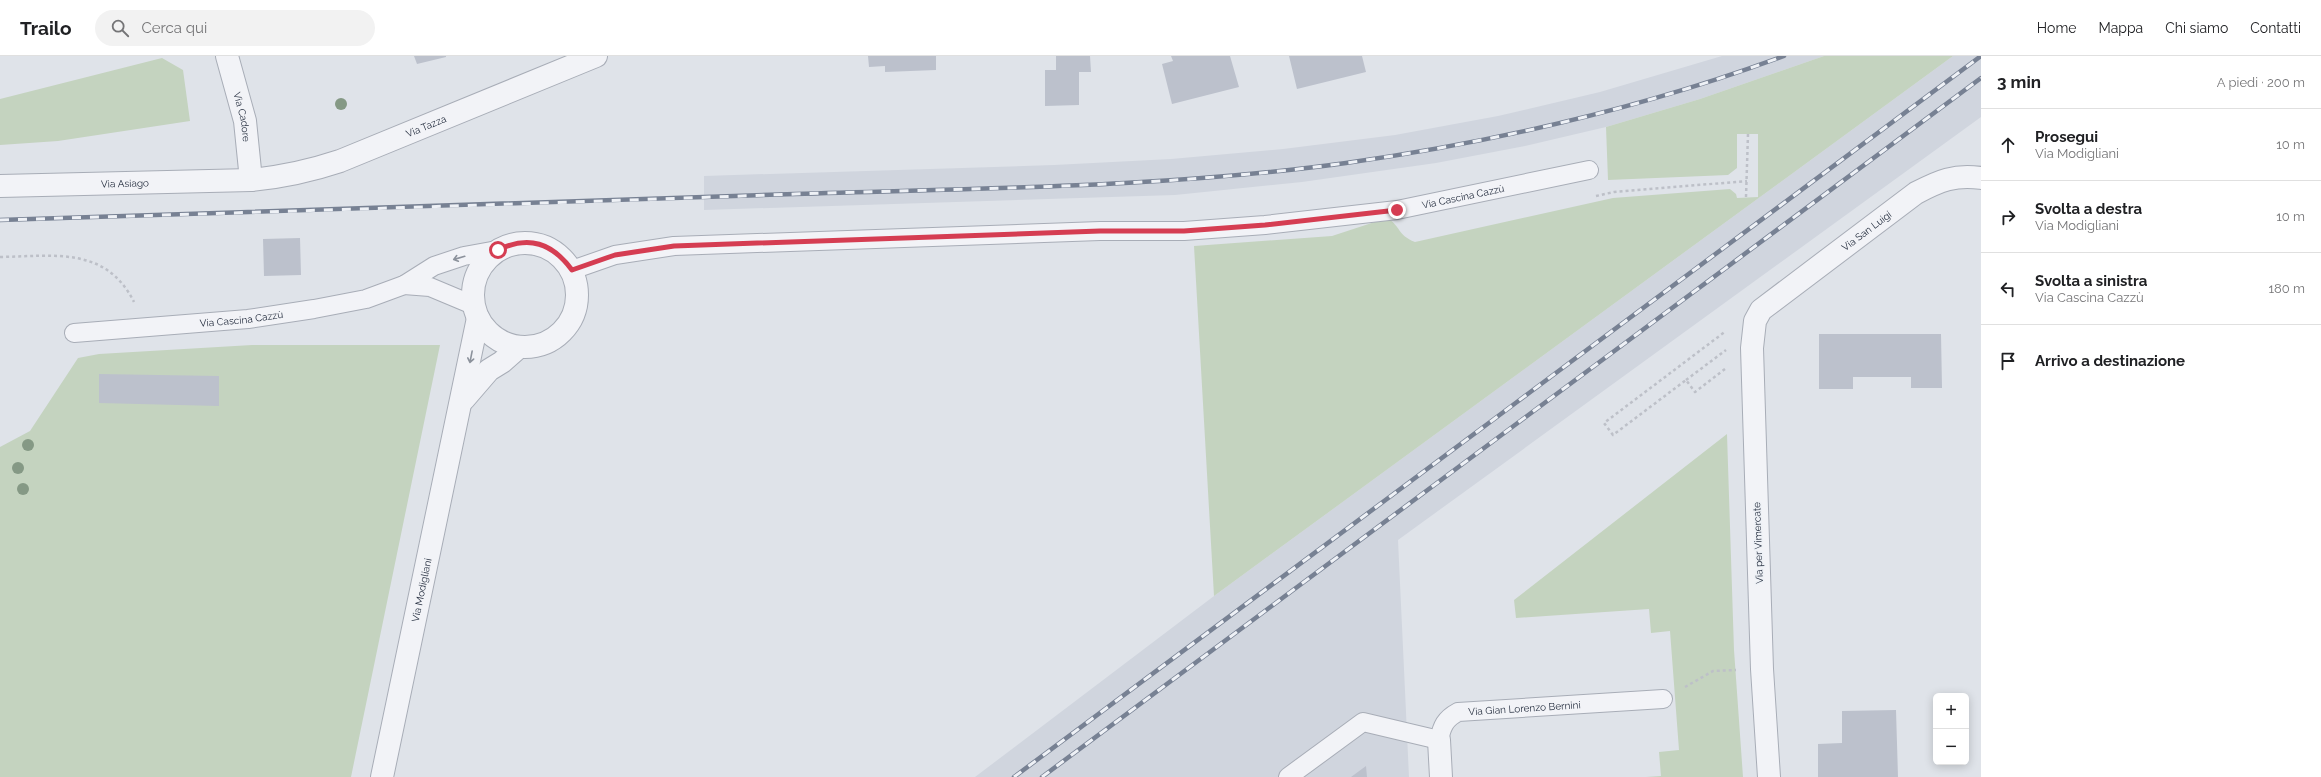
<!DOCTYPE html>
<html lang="it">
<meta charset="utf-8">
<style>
body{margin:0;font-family:Raleway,sans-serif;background:#f2f2f2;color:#202124}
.controls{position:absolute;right:12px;bottom:12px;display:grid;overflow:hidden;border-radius:6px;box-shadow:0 2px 10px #0003}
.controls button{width:36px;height:36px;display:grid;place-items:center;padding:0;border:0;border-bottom:1px solid #e0e0e0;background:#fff;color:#202124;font:20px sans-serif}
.stop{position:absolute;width:12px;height:12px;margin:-9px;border:3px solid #d53d52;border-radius:50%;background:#fff}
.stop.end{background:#d53d52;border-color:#fff;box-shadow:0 1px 4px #0008}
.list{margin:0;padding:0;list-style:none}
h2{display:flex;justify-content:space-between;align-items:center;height:52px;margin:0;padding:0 16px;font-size:17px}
h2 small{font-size:13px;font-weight:400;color:#757577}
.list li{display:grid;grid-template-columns:26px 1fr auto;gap:12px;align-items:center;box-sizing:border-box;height:72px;padding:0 16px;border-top:1px solid #e0e0e0}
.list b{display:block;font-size:15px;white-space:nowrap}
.list p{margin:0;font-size:13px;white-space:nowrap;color:#757577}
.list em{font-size:13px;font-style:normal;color:#757577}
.icon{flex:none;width:22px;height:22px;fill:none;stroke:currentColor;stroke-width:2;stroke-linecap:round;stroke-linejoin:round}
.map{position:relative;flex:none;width:1981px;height:721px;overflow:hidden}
header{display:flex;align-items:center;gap:24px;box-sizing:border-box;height:56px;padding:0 20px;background:#fff;border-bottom:1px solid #e0e0e0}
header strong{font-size:19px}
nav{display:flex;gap:22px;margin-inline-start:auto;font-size:14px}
.search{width:280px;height:36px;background:#f2f2f2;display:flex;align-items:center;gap:10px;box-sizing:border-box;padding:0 14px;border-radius:22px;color:#757577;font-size:15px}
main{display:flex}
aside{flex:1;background:#fff}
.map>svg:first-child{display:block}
.built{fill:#d0d5de}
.green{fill:#c4d3bf}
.building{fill:#bcc1cc}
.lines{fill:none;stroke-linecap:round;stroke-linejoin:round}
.service-casing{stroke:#a8adb7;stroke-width:20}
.minor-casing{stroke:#a8adb7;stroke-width:24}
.path{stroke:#bdc0c8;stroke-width:2.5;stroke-dasharray:3 3;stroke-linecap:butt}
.service{stroke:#f2f3f7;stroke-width:18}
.minor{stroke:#f2f3f7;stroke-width:22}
.rail-casing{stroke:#778193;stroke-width:4.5}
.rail{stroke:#eef1f6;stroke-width:3;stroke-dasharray:9;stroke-linecap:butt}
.tree{fill:#859985}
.oneway{stroke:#8c929c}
.route{stroke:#d53d52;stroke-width:5}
.labels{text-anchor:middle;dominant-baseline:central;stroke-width:3;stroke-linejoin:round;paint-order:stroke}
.street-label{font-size:10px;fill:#273041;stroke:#eef1f6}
</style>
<header>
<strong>Trailo</strong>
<div class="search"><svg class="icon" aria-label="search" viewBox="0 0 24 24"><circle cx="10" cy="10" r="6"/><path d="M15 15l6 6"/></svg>Cerca qui</div>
<nav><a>Home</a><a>Mappa</a><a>Chi siamo</a><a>Contatti</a></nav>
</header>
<main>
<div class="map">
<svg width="1981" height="721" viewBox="0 0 1981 721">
<rect width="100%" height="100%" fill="#dfe3e9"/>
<path class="built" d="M1722,0H1824L1700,43L1606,71L1525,90L1436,107L1302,126L1175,139L704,154V120L1054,109L1171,103L1283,93L1395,79L1498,60L1600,36Z
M1953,0H1981V61L1398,484L1409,721H975L1214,540Z"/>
<path class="green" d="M1824,0H1953L1214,540L1194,190L1332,180L1387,162C1401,170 1397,179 1415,186L1613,142L1730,133L1736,138L1737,142L1758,141V78H1737V112L1728,119L1608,124L1606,71L1700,43Z
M162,2L183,14L190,65L58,85L0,89V43Z
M252,289H440L351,721H0V391L30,375L78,302L99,298Z
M1727,378L1734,594L1743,721H1646L1661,720L1659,696L1679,694L1670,575L1651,577L1649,553L1516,562L1514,544Z"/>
<path class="building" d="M414,0H446V1L417,8Z
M868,0H936V14L885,16V10L869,11Z
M1056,0H1090L1091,16H1079V49L1045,50V14H1056Z
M1171,0H1230L1239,31L1172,48L1162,8L1173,5Z
M1289,0H1362L1366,16L1297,33Z
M300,182L301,219L264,220L263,183Z
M1819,278H1941L1942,332H1911V321H1853V333H1819Z
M99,318L219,320V350L99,347Z
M1896,654L1898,721H1818V688L1842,687V655Z
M1366,710L1367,721H1351Z"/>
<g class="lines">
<defs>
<g id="service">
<path id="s1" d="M572,214L615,199L674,190L1100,175H1184L1265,169L1397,154L1589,114"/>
<path d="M404,229L430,231L473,249"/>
<path id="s2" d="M74,277L248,263L314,253L366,243L404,229L434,210L464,200L497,194"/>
<path id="s3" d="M1288,721L1363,666L1439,684C1442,670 1445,663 1458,656L1663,643"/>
</g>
<g id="minor">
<path id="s4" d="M227,0L245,65L251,124"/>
<path id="s5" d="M0,130L251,124C282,121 310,115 340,105L596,0"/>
<circle cx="525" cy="239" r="52"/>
<path d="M464,343L489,314L502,306L519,291"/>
<path d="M1439,684L1441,721"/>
<path id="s6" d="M382,721L478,262"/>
<path id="s7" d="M1769,721L1762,613L1752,292L1755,265L1761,254L1916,137C1939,125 1955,118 1981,122"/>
</g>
</defs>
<use href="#service" class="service-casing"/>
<use href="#minor" class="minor-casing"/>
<path class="path" d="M1596,140L1614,136L1747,125
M1746,141L1748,78
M0,201C54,200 106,190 134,246
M1725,313L1695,336L1686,324L1613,379L1604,367L1726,275
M1686,324L1726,294
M1685,631L1713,615L1736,614"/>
<use href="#service" class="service"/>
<use href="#minor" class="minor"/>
<defs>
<path id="rail" d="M0,164C265,156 530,148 795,138C978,132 1164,132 1346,107C1495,86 1643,52 1784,0
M1014,721L1981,0
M1042,721L1981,22"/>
</defs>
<use href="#rail" class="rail-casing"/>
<use href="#rail" class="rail"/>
</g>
<g class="tree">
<circle cx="341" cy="48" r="6"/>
<circle cx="28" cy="389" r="6"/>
<circle cx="18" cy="412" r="6"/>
<circle cx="23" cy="433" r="6"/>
</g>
<defs><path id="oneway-shaft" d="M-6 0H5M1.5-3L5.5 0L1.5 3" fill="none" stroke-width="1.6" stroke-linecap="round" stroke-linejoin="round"/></defs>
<g class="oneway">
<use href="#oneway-shaft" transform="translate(459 202) rotate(164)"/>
<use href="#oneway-shaft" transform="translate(471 301) rotate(101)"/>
</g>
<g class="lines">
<path class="route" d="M498,194C529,179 552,187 572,214L615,199L674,190L1100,175H1184L1265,169L1397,154"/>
</g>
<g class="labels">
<g class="street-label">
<text stroke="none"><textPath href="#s4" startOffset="63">Via Cadore</textPath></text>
<text stroke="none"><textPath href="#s5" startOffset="435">Via Tazza</textPath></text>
<text stroke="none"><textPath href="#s5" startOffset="125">Via Asiago</textPath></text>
<text stroke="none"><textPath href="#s1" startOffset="897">Via Cascina Cazzù</textPath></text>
<text stroke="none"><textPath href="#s7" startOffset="601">Via San Luigi</textPath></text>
<text stroke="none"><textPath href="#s2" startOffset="168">Via Cascina Cazzù</textPath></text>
<text transform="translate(1758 487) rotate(-92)">Via per Vimercate</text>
<text stroke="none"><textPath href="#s6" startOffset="191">Via Modigliani</textPath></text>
<text stroke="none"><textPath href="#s3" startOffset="273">Via Gian Lorenzo Bernini</textPath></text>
</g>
</g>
</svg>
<div class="controls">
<button>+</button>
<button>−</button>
</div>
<div class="stop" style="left:498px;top:194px"></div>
<div class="stop end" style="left:1397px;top:154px"></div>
</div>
<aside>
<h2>3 min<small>A piedi · 200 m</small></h2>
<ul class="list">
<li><svg class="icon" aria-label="ahead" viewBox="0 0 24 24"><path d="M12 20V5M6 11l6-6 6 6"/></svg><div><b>Prosegui</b><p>Via Modigliani</p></div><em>10 m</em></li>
<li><svg class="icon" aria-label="right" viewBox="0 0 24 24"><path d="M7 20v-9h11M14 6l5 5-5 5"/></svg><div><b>Svolta a destra</b><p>Via Modigliani</p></div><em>10 m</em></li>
<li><svg class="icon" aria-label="left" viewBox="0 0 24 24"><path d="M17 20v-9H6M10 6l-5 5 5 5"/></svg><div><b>Svolta a sinistra</b><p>Via Cascina Cazzù</p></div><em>180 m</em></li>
<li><svg class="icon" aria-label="arrive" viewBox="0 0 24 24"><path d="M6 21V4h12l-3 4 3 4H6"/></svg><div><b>Arrivo a destinazione</b></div></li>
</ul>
</aside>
</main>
